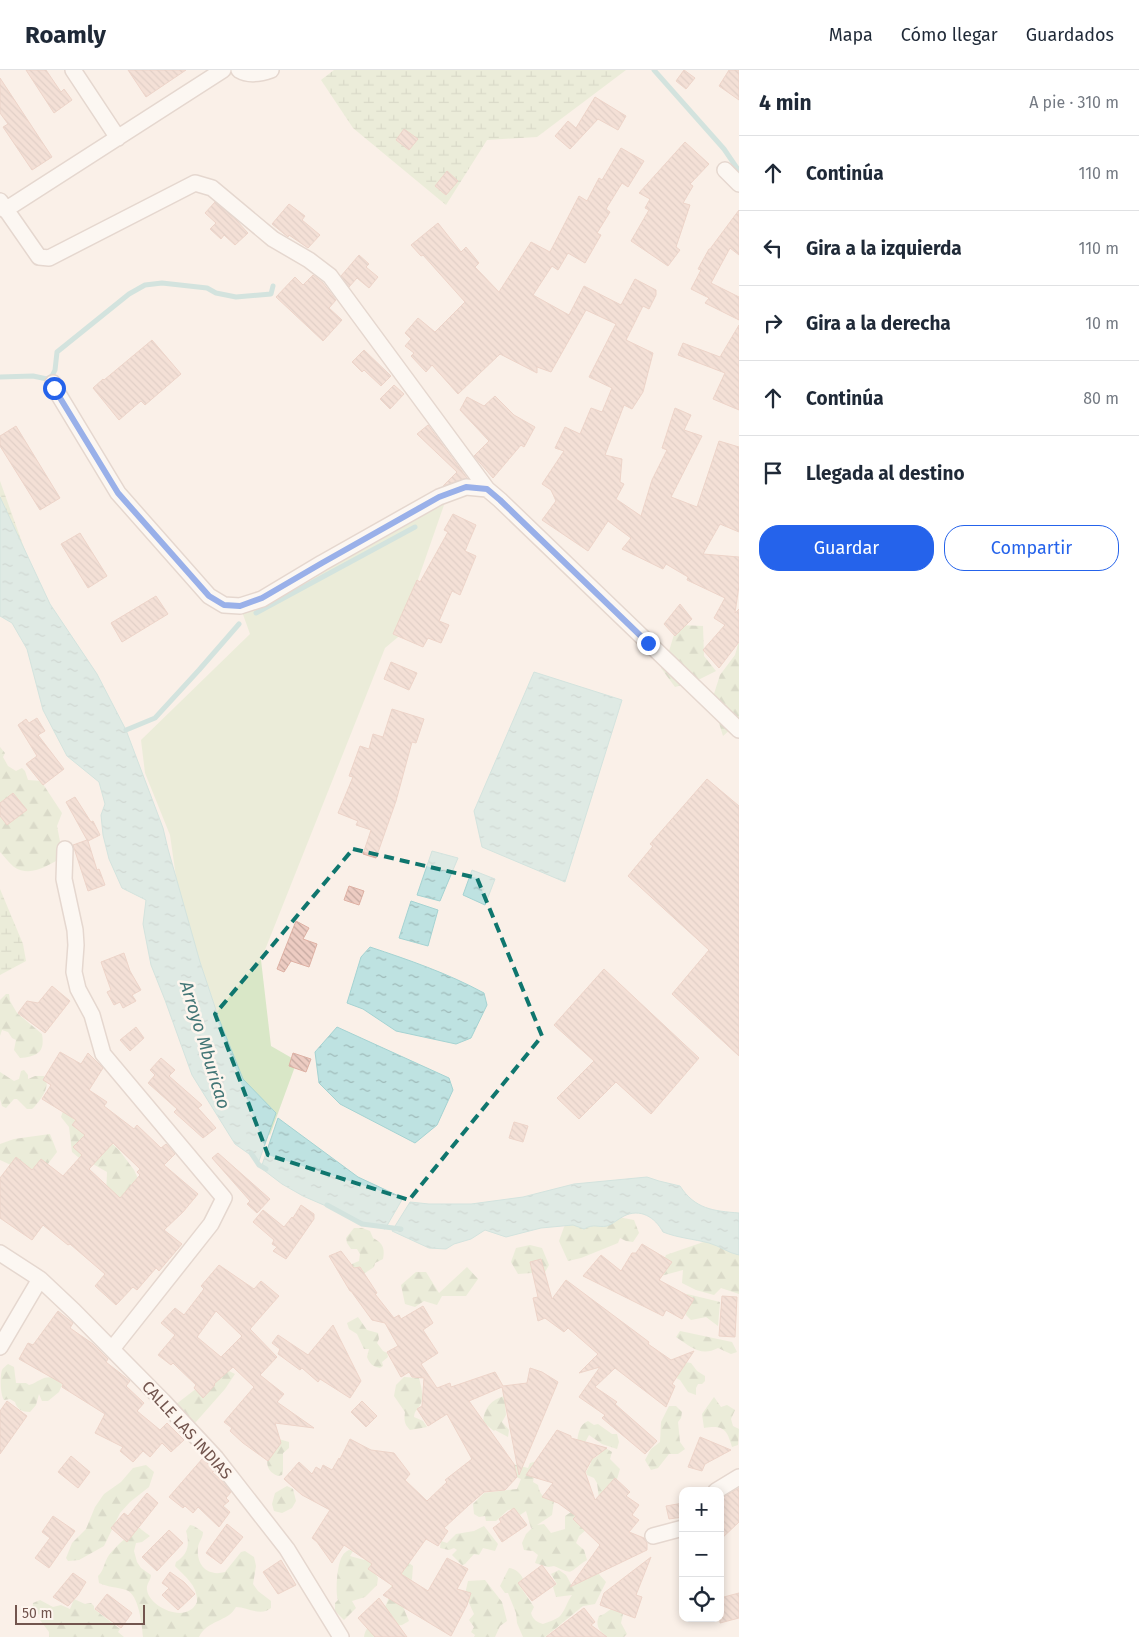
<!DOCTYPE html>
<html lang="es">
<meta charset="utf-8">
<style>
body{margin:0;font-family:"Fira Sans",sans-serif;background:#f6f6f7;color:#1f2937}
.controls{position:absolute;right:15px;bottom:15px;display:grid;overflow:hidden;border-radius:10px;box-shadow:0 2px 8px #0003}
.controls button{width:45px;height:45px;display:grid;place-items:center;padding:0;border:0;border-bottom:1px solid #e0e1e3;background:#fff;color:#1f2937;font:25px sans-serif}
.scale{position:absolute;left:15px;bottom:12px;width:130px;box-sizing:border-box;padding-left:5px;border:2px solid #72554e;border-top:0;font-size:14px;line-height:18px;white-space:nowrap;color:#72554e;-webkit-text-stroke:4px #fdf5ee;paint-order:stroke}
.stop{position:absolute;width:15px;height:15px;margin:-11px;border:4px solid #2563eb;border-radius:50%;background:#fff}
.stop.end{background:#2563eb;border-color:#fff;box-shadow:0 1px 5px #0008}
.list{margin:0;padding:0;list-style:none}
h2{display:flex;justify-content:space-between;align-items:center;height:65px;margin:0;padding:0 20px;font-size:21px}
h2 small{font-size:16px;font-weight:400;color:#747a83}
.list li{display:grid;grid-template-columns:32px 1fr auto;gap:15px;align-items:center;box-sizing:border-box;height:75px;padding:0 20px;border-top:1px solid #e0e1e3}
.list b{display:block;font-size:19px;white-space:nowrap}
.list em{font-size:16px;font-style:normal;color:#747a83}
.actions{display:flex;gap:10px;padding:15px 20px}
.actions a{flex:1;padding:11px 0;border:1px solid #2563eb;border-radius:20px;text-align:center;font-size:18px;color:#2563eb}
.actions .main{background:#2563eb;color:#fff}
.icon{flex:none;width:28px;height:28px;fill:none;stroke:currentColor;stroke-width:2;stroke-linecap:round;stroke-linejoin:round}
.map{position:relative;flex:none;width:739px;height:1567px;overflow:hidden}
header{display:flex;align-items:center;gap:30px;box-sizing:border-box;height:70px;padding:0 25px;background:#fff;border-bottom:1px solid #e0e1e3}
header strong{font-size:24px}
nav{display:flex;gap:28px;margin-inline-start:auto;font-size:18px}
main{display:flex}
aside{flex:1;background:#fff}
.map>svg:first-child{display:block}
.green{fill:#d9e7c7}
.forest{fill:url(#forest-firs)}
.wetland{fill:url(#wetland-marsh)}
.water{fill:url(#water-ripples);stroke:#a5d3d2}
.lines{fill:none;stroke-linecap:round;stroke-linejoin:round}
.stream{stroke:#a5d3d2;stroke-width:5}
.building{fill:url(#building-back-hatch);stroke:#deb1a4;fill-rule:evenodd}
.street-casing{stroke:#cdb9b2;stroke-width:18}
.street{stroke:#fff;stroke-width:15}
.route{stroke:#2563eb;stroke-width:6}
.marked{fill:none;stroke:#0f766e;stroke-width:4;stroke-dasharray:10 6;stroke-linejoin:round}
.labels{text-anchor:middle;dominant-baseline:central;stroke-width:5;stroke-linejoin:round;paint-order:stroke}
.street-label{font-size:16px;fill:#72554e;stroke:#fdf5ee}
.water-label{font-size:18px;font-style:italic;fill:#437676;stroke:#fdf5ee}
</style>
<header>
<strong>Roamly</strong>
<nav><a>Mapa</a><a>Cómo llegar</a><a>Guardados</a></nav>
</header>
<main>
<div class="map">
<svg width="739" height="1567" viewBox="0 0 739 1567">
<defs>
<pattern id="forest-firs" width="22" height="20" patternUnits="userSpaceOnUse" patternTransform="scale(1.25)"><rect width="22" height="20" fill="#d9e7c7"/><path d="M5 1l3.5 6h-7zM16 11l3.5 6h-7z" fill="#b4bea4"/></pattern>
<pattern id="wetland-marsh" width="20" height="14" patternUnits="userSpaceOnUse" patternTransform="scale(1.25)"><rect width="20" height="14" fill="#d9e7c7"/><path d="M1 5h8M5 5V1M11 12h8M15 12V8" fill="none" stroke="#b4bea4"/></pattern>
<pattern id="water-ripples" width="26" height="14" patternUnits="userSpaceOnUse" patternTransform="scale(1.25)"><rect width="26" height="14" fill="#bee2e1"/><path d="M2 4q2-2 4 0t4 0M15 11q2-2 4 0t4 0" fill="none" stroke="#9fbab9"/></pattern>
<pattern id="building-back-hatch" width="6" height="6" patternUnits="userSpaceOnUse" patternTransform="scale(1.25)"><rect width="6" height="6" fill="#edccc2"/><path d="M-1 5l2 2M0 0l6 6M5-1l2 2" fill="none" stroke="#c4a8a0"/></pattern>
</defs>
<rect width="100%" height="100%" fill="#faf0e8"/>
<path class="green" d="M439,427L444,435L398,567L385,578L261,890L271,976L297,991L270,1065L252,1048L182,849L170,765L145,703L141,670L250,564L240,536Z"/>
<path class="forest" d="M677,555L703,556L704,586L716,601L696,611L675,617L661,598L669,581Z
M739,571V652L723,666L712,630L720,605L735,585Z
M0,677L5,683L3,687L8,696L16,701L22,698L25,701L28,710L41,711L62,743L57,756L63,787C48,795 31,808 14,797C9,793 4,786 0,782Z
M6,924H9L10,931L17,943L42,964C45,982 38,986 20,988L14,980L16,970L12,968L8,962L2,960L0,966V930Z
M24,1000L28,1005V1009L35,1006H44C52,1016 40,1031 32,1039H27L17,1029H14L6,1038L2,1036L0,1029V1002L14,1011L19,1009L21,1001Z
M63,1041L103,1065L119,1080L134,1100L140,1113L136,1140L106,1129L107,1102L93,1094L84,1092L72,1082L69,1057L61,1047Z
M50,1064L57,1082L47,1095L24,1101L0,1090V1074L14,1069Z
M597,1143L634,1150L639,1163L633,1172L626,1171L620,1168L618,1173L581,1188L568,1191L559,1171L564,1157L572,1146Z
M354,1158H362L370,1161L373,1168C383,1173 385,1178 383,1189L375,1193L374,1197L365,1203L352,1205V1194L359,1191L360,1184L357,1179H351L347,1173L346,1168Z
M712,1169L739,1174V1224L721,1218L714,1225L696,1220L682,1213L683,1200L657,1207L666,1185Z
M530,1175L542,1178L549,1195L545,1202L518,1204L511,1192L516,1178Z
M467,1197L478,1209L466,1226H442L437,1235L424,1231L415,1237L405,1234L401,1215L416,1202H426L439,1223Z
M687,1224L720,1232L718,1256L706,1247L691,1250L686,1245Z
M358,1247L367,1260L378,1263L379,1269L377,1273L383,1281L387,1283L388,1287L382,1292L383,1296L380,1298C372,1296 370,1294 367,1287L369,1279H364L357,1264L349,1259L347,1253Z
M680,1261L732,1272L737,1282L731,1284L718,1278C701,1287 691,1277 676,1267Z
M684,1292L691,1293L697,1301L705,1306V1311L702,1314H698L696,1318V1325L688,1322L680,1310L674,1307Z
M8,1294L14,1297L16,1313H26L29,1315C34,1314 35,1312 40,1310C48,1305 56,1308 64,1310L59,1322L48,1331H42L39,1324L36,1335L30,1342C22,1342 17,1339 15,1332L10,1329L4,1330C0,1324 0,1306 2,1300C3,1298 7,1295 8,1294Z
M223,1298L235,1304L225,1319L195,1353L187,1354L175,1335Z
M404,1307L419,1308C421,1316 424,1325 421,1333C419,1339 414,1340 414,1347L423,1351L427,1357L410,1360C404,1354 404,1350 405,1342L394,1326L396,1315Z
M504,1326L512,1328L509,1333L505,1334L506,1345L502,1352L509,1360L508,1367L495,1360L494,1361L483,1352C484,1338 491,1330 504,1326Z
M714,1327L721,1337L727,1335L735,1340L731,1349L733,1356L739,1359L738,1375L732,1377C727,1359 723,1355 704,1358L702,1344Z
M669,1336H676L682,1342L681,1348L678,1352L680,1372L685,1379L678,1384H669L658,1398L651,1400L645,1390L651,1379L660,1372L661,1352Z
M588,1351L594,1355L598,1354L612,1364H617L619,1372L617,1379L602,1374L589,1365L583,1376L577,1373C578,1364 579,1355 588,1351Z
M275,1368L289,1372V1378L283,1383V1402L282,1405L278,1406C259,1398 270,1382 275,1368Z
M604,1377L612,1382L610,1389L620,1399L617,1409L599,1428L597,1413L594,1408L587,1405L586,1402L591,1393L589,1389C596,1389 601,1384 604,1377Z
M534,1392L536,1394L533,1412L538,1415C540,1426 544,1428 554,1431L552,1445L537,1455L544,1454L551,1463L565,1459V1446L579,1437L587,1459L579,1466L576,1473L584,1480L587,1490C567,1502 576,1506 554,1496L548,1497L535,1493L538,1485L533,1481L524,1480L522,1473L526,1464L533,1457L531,1458L526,1441L520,1445L515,1439L508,1440L496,1451H486L485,1446L479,1447L474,1444L473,1434L484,1423L517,1419L521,1409L516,1407L512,1394L528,1398L530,1393Z
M146,1395L154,1402L149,1417L130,1432L120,1443L104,1476L79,1490L68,1491L66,1488L72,1473L86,1459L95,1437L104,1424L121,1412L133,1398Z
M287,1416L293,1419L296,1431L292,1438L282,1443L274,1441L272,1434L275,1423Z
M190,1455L194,1456L203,1462C203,1468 199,1471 198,1477C196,1495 207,1507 225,1502L241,1482L245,1481L254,1487L256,1496L253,1514L258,1521L271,1531V1538C260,1547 248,1537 236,1537C228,1552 207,1550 199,1567H143C142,1555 139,1524 126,1520C117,1517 107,1517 99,1513L98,1506C104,1501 104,1492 109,1485C117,1475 128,1466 138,1457L150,1466L142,1472L136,1473L134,1481L137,1492L141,1498L151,1505C151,1510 146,1514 147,1520C149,1537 187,1555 197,1532C198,1515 185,1507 175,1496L176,1492C188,1484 190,1475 186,1461Z
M484,1456L498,1474L495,1481L483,1478L479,1485L474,1484L465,1494L462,1495L452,1485L457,1480L454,1478L449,1480L440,1478L441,1471L447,1473L456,1464L474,1461Z
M349,1480L353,1481L350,1486L364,1490L370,1485L374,1488L371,1497L378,1508L377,1515L365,1527L352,1531L356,1538L344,1550L335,1541V1533L338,1530C335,1523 337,1492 343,1485C343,1484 348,1480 349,1480Z
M409,1493L413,1496L412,1509L399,1534L403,1537L409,1551L402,1555L393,1556L376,1567H364C366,1551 392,1540 388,1522L402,1496Z
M509,1498C514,1498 521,1503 523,1509L518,1513L534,1537L531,1543C533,1550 537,1552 543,1554C548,1552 555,1550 559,1547C564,1543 567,1532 572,1525L556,1527L553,1517L557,1514L551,1504L559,1500L566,1505L572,1516L598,1503L606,1512L595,1534L583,1536L545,1567H523L517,1553L516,1543L508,1523H505L500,1516Z
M485,1510L502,1532L507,1551L500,1556L495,1567H474L475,1565L471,1562L474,1557L469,1550L474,1544L465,1524L468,1511Z
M74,1529L85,1534L91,1533L94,1536V1539L120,1559L118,1562L124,1567H49V1562L40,1550L43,1545L32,1543L33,1533L40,1530L53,1537L61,1535L70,1539Z
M611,1539L618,1540L623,1544L621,1553L627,1564L624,1567H607C599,1560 595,1556 599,1546L604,1544Z"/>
<path class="wetland" d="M334,0H626L537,67L487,70L446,135L353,58L321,10Z
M0,411L27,486L0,507Z
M0,819L23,874L26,891L0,905Z"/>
<path class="water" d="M0,427L50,534L97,604L126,660L163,758L168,779L200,892L219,949L243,1009L276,1043L259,1091L235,1074L192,1005L165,930L151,895L143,854L146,830L122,818L109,789L103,765L101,745L105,734L99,712L67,686L43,640L27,579L12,553L0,546Z
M534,602L622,630L565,812L482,777L474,741Z
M432,781L458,788L440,831L417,825Z
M472,800L495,809L485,835L463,825Z
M411,831L438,840L428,876L399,868Z
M370,877C409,890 447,903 484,923L487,935L471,968L456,974L396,961L363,939L347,933L361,887Z
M337,957L449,1008L453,1020L437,1055L415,1073L340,1034L319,1013L315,982Z
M278,1048L358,1107L403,1128L385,1159L365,1153L303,1126L282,1114L261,1098Z
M647,1107L659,1111L680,1116C695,1139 713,1141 739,1143V1185C728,1183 720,1176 709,1173C694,1169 678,1168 663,1162C655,1147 640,1138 624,1146C618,1149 613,1154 607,1156C597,1158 595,1153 584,1159L573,1155L541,1158L506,1167L485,1160L471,1169L454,1174L446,1179L429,1178L392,1161L410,1132L429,1134H471L523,1127L574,1114Z"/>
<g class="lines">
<path class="stream" d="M654,0L724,79L739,101
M0,307L33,306L47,309L52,306L55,300L57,282L129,224L145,215L162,213L207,218L216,223L236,227L271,224L273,216
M256,543L415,457
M126,660L155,648L199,600L239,554
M251,1083L259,1095L266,1099
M327,1135L362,1154L401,1159"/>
</g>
<path class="building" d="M26,0H46L61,22L64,19L72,30L54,43Z
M128,0H186L146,27Z
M684,0L695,8L686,19L676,11Z
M729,0H739V30L719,16Z
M0,8L52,87L32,100L3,57L8,54L0,43Z
M595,27L626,46L618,60L598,49L570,79L555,66L568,51L576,58Z
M404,59L418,69L409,80L396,70Z
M685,72L709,94L690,114L693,116L683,133L690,135L676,177L680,180L668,196L631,171L649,140L645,138L650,129L639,123Z
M621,78L644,91L628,117L622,113L606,139L610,142L597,163L601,165L585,193L568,183L558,200L552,196L533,225L569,245L584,216L621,235L635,209L656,220V225L649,239L643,236L626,270L653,283L643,322L632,339L624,335L605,385L622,389L620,412L624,414L616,429L641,446L652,410L667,380L662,378L675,338L691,345L684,360L702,366L671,427L697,437L719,371L739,377V462L720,454L703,484L739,487V516L735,543L739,539V572L719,598L703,580L725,555L714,548L725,528L687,510L688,507L666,494L663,499L622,479L631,468L608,451L588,481L542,450L556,431L551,420L542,414L564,381L555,378L565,357L580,364L591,338L602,342L612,318L589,307L616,254L586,240L551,302L537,297V303L500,284L458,324L432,295L426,302L411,286L414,283L405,276L411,269L405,263L418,248L435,262L465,232L423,185L421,186L411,175L438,153L461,182L466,177L479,193L475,197L499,222L531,172L550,182L579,126L587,131L599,108L602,110Z
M447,101L458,111L446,125L435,116Z
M215,132L236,150L248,163L235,175L224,165L221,169L210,159L216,153L205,143Z
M289,134L305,146L302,150L320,165L308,178L289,165L288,167L272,154Z
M739,140V185L730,178L711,213L739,227V250L705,233L709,228L691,219L701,200L698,199L709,179H710Z
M359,185L369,194L366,197L378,207L369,218L357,208L349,217L341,206Z
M313,205L323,213L336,230L329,238L342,250L323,271L276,227L295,207L303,215Z
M739,255V340L713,329L725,303L678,285L683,273L720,287Z
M152,270L181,304L145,335L141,331L119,350L93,318L103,309L104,310Z
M364,280L391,306L381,316L364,300L362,302L352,292Z
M394,315L404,324L390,339L380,329Z
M495,326L514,345L535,357L524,377L521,375L493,408L474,386L489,371L460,340L467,327L484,336Z
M428,355L467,408L443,416L457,402L417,364Z
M16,356L60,428L40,440L0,376V366Z
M453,444L476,455L465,481L476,486L460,525L452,521L439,551L449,555L441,573L428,568L423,577L393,564L417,510L420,512L448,462L444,460Z
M80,463L107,506L88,518L61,474Z
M156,526L168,544L122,572L111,553Z
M680,534L692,549L675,566L664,554Z
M391,592L417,603L409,620L384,609Z
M392,639L424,649L416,673L412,672L396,731L376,788L363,784L371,760L356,755L358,751L338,743L353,707L349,706L360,676L369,679L373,664L383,667Z
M37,648L45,661L38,665L64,699L43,715L26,694L37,686L18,655L26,649L29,653Z
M707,709L739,736V986L672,924L709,880L628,806L653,776L650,774Z
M13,723L27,740L7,755L0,746V733Z
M75,727L91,752L93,751L100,765L88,771L97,800L99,799L105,815L88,821L73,775L87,770L66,732Z
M349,816L364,821L359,835L344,830Z
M296,851L309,858L303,869L317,874L309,897L291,891L284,902L277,899Z
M124,883L130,901L141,920L132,925L136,931L123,938L120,932L114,935L107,922L111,920L101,892Z
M604,899L699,988L651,1044L616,1012L579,1049L557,1028L594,991L554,955Z
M52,916L70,931L45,963L18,943L27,931L38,933Z
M136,957L144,968L130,981L120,970Z
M60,982L81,994L88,983L103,998L89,1020L107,1032L104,1036L134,1059L137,1055L161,1078L166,1074L175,1084L164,1095L198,1124L183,1142L164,1160L182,1174L159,1201L156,1198L137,1220L133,1217L116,1235L95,1216L105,1204L70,1174L68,1175L43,1155L32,1170L0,1148V1108L16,1087L32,1100L41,1089L63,1106L82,1085L73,1077L85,1065L72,1055L76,1050L42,1029L51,1015L43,1010ZM113,1073L140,1099L137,1102L140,1105L120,1128L89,1099Z
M293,983L311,989L306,1002L289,996Z
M161,988L175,1000L169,1006L202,1035L198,1038L216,1058L203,1068L174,1042L177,1039L148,1013L155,1005L150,1000Z
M514,1052L528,1056L523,1072L509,1068Z
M218,1083L270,1129L257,1143L247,1134L250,1131L212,1088Z
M301,1135L314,1144V1149L286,1189L273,1181L277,1177L272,1174L274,1170L253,1152L263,1140L284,1157L292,1147L293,1148Z
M642,1174L672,1192L659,1210L694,1229L682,1249L666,1240L663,1246L583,1206L601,1185L621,1201L632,1183H636Z
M341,1181L354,1198L360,1197L377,1223L375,1224L394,1248L399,1245L401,1249L423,1236L433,1253L423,1260L438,1283L421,1294L437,1318L450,1313L451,1317L495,1302L503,1316L527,1313L530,1298L542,1302L558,1312L519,1405L502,1317L469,1331L514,1394L517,1407L505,1420L484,1422L469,1435L444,1458L448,1461L438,1476L426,1469L401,1504L428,1521L447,1488L468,1499L457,1519L471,1523L467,1535L451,1566L383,1525L393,1516L368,1499L372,1494L344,1475L332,1493L317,1472L312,1468L330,1440L302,1425L284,1409L299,1392L312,1404L316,1397L321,1400L323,1395L332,1400L339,1388L340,1389L350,1369L371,1380L394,1383L410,1404L405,1410L427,1431L447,1412L445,1410L472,1389L447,1344L428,1356L417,1339L422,1336L424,1308L412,1307L409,1302L401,1307L387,1282L398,1276L385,1253L372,1250L351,1221H350L329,1186Z
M541,1189L552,1229L566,1210L649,1272L648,1274L671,1290L694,1281L672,1314L675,1316L666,1337L615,1298L595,1317L617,1332L615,1334L657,1371L645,1384L602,1348L605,1345L579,1327L600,1297L579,1303L598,1284L568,1258L564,1262L545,1248L538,1251L533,1228L538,1227L530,1192Z
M219,1195L254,1219L261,1211L279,1226L250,1259L277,1287L260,1305L284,1324L277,1332L314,1358L275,1353L281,1373L268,1391L243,1373L230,1361L232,1358L224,1352L254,1317L233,1297L214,1314L215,1315L203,1328L194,1318L196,1315L173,1293L171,1295L158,1285L175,1265L161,1253L175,1238L184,1245L204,1219L201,1216ZM216,1241L242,1266L221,1287L197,1267Z
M722,1226L737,1227L735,1267L719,1266Z
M58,1241L73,1253L70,1258L93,1274L108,1289L106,1292L130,1311L126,1316L144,1333L137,1341L160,1360L167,1353L184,1370L171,1382L162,1373L150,1387L143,1381L133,1392L120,1381L123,1377L95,1363L105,1344L62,1317L63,1314L19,1289L28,1273L33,1275Z
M333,1255L361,1311L350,1328L320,1309L318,1312L302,1298L300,1300L278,1284L280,1279L272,1273L278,1265L308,1285Z
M7,1331L27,1346L0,1384V1341Z
M362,1331L377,1346L366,1357L351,1342Z
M557,1360L571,1366V1368L607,1378L592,1389L585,1402L595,1430L615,1408L630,1422L626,1426L639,1435L632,1445L639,1450L629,1462L644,1468L647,1473V1480L570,1517L600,1475L573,1449L576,1446L558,1433L542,1427L553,1413L526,1405Z
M700,1367L731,1380L705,1394L702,1401L688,1397Z
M71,1386L90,1402L78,1418L58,1402Z
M203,1388L214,1401L212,1402L221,1410L231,1422L226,1428L229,1431L223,1436L230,1442L219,1457L198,1437L193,1443L185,1436L183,1438L169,1427Z
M739,1418V1452L720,1470V1429Z
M147,1423L158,1433L127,1472L111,1458L124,1443L128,1446Z
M683,1433V1447L669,1449L666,1436Z
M514,1438L527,1455L502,1472L493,1458L501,1452L499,1449Z
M53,1446L75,1461L49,1498L35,1488L50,1468L42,1462Z
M227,1454L243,1467L221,1494L206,1483Z
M169,1460L183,1473L157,1501L142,1487Z
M651,1487L636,1525L642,1527L635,1548L600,1535L604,1523Z
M281,1490L296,1515L278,1524L263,1502Z
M542,1495L556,1514L532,1531L518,1513Z
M170,1502L184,1512L195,1524L178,1540L162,1525L169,1518L162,1513Z
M73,1503L86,1512L78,1525L68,1536L53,1527Z
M739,1523V1548L720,1553V1528Z
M107,1524L132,1543L121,1558L95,1539Z
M379,1528L407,1567H375L358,1548Z
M584,1538L595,1552L591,1555L607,1567H546Z"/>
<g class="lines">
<defs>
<path id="street" d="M73,0L118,68
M239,0C249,6 260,4 271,0
M725,100L739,114
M0,131L39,187L49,188L195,113L212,118L273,169L309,190L330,206L487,419
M5,140L223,0
M53,313L54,317L118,423L209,526L224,535L240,536L262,529L322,493L439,427L466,417L487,419L500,430L739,660
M65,779L64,809L75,860L76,875L74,902L78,919L92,945L103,984L224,1128L211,1154L112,1279
M0,1183L40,1209L74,1241L163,1331L216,1388L287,1479L341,1567
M0,1277L40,1209
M716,1421L739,1407
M653,1466L683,1458"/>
</defs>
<use href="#street" class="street-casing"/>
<use href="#street" class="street"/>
</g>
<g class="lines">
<path class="route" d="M54,318L118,423L209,526L224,535L240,536L262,528L322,493L439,427L466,417L487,419L500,430L648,573"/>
</g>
<path d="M0 0H739V1567H0ZM353,779L477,808L542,966L409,1130L268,1085L215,944Z" fill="#faf0e8" fill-opacity=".55" fill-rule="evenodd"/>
<path class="marked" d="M353,779L477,808L542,966L409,1130L268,1085L215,944Z"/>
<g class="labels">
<g class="street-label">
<text transform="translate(187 1360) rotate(48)">CALLE LAS INDIAS</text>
</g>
<g class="water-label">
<text transform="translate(205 975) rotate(73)">Arroyo Mburicao</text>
</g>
</g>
</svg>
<div class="controls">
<button>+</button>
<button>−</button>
<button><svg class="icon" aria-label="locate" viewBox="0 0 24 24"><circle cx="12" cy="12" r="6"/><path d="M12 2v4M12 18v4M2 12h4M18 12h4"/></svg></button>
</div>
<div class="scale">50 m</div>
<div class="stop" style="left:54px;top:318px"></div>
<div class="stop end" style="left:648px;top:573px"></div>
</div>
<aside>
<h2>4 min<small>A pie · 310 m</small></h2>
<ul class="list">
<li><svg class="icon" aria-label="ahead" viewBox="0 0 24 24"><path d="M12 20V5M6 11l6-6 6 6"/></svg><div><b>Continúa</b></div><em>110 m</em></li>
<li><svg class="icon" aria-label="left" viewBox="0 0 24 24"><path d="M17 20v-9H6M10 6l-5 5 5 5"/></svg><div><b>Gira a la izquierda</b></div><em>110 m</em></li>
<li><svg class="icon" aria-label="right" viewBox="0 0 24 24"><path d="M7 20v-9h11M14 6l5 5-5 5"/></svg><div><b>Gira a la derecha</b></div><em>10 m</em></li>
<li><svg class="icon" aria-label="ahead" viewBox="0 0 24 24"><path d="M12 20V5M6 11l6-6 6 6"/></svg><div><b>Continúa</b></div><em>80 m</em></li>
<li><svg class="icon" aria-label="arrive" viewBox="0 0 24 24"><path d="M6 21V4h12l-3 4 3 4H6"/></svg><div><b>Llegada al destino</b></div></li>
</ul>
<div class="actions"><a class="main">Guardar</a><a>Compartir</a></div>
</aside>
</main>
